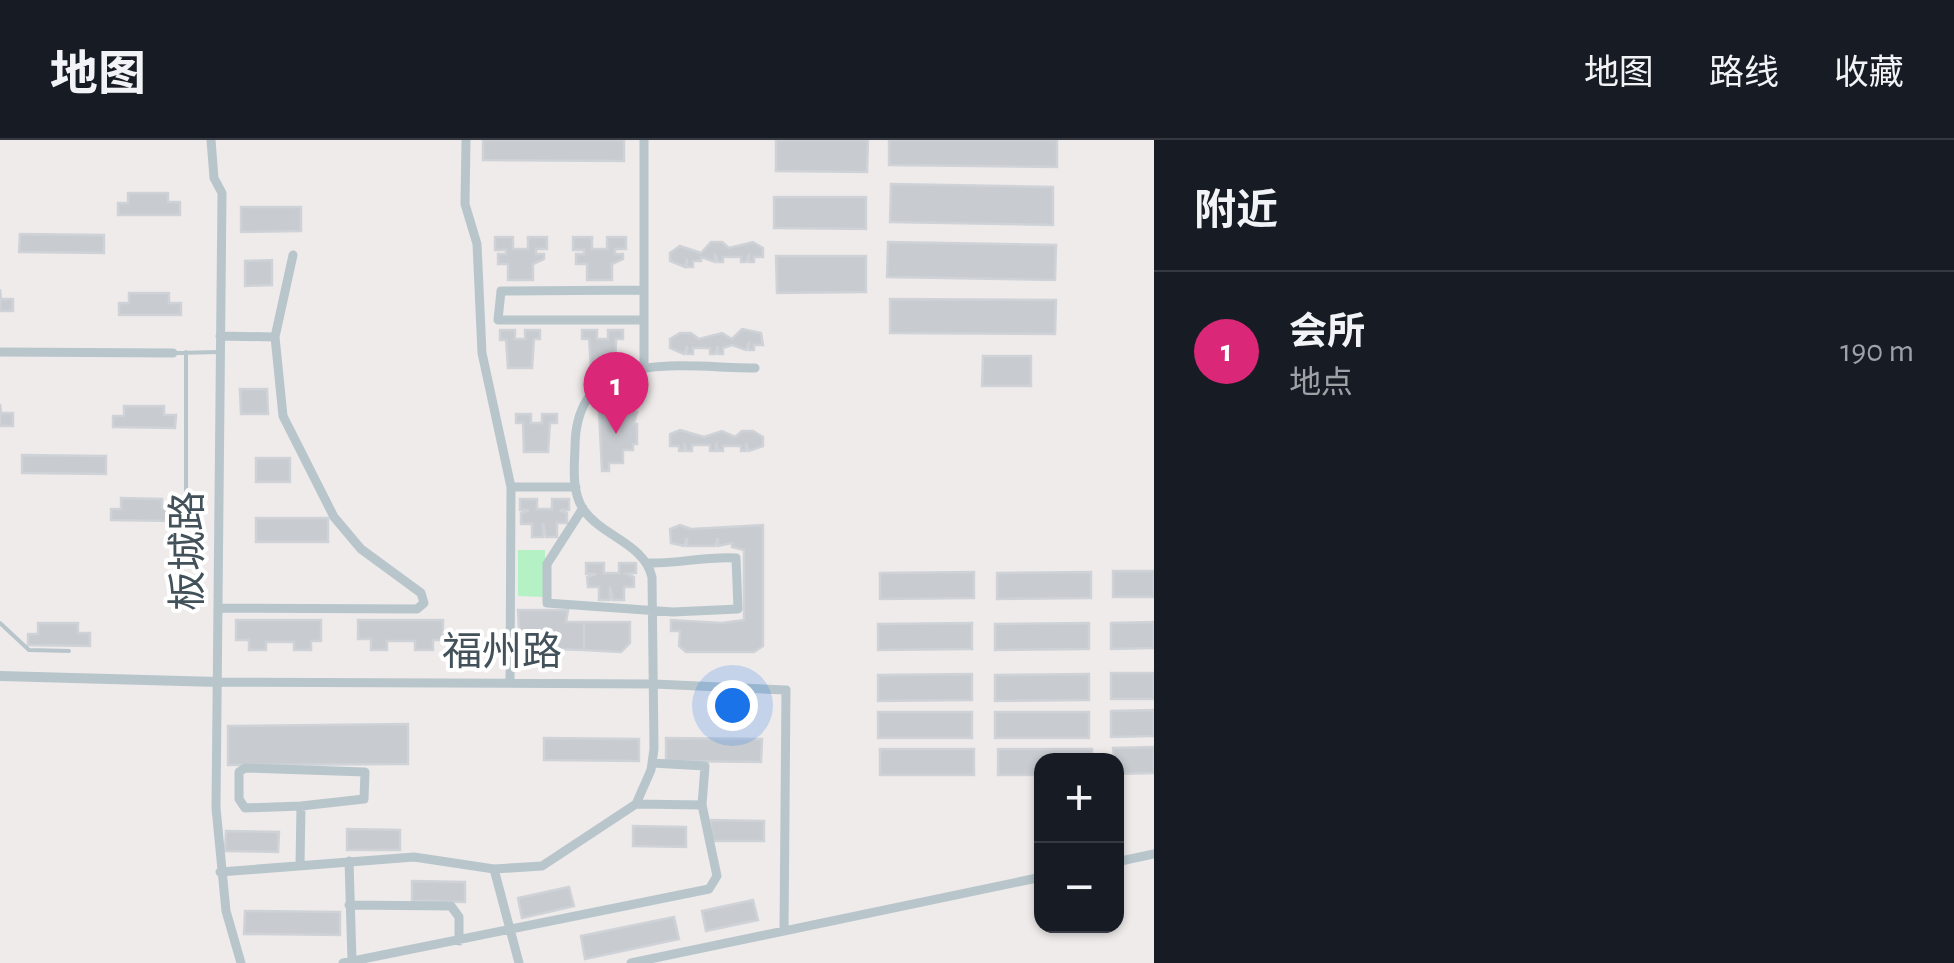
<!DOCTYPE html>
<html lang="zh">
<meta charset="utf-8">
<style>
body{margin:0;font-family:"Alegreya Sans","Noto Sans SC",sans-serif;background:#20242c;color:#f1f3f6}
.controls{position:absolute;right:30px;bottom:30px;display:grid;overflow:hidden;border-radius:20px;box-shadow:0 2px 8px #0004}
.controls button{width:90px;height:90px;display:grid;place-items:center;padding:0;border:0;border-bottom:2px solid #363941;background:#171b24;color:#f1f3f6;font:50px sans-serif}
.you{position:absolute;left:732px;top:565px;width:35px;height:35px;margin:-25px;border:8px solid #fff;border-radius:50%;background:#1a73e8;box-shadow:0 0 0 15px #1a73e833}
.badge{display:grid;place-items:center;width:65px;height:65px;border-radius:50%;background:#db2777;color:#fff;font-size:32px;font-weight:700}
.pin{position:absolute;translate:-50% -82px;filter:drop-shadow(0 2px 5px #0008)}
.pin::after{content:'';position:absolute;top:52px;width:35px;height:30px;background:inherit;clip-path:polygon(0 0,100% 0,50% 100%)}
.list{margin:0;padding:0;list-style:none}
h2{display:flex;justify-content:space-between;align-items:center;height:130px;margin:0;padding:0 40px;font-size:42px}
h2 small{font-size:32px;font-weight:400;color:#9ea1a6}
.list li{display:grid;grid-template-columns:65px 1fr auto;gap:30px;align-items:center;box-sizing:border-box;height:160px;padding:0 40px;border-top:2px solid #363941}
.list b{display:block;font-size:38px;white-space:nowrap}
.list p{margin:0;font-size:32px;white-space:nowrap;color:#9ea1a6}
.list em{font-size:32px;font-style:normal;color:#9ea1a6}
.map{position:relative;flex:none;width:1154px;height:823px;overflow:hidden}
header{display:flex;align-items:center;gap:60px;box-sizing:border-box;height:140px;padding:0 50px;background:#171b24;border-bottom:2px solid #363941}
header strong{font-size:48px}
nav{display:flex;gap:55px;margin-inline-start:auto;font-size:35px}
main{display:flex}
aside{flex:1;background:#171b24}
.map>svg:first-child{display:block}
.green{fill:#b4f1c4}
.building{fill:#c8ccd1;stroke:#cfd3d8;stroke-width:2.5}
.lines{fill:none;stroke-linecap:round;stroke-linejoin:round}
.service{stroke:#b8c6cc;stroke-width:4}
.minor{stroke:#b8c6cc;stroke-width:9}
.tertiary{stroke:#b8c6cc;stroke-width:10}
.labels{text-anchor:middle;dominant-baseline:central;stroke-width:8;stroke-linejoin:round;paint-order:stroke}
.street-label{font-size:40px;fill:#43525a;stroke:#fff}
</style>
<header>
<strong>地图</strong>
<nav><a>地图</a><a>路线</a><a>收藏</a></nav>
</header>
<main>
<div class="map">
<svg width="1154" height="823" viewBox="0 0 1154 823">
<rect width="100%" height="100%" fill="#efebeb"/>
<path class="green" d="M518,410H545V457L518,456Z"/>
<path class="building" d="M483,0H624V21L483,20Z
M776,0H868L867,32L776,31Z
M889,0H1057V27L889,25Z
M891,44L1053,47V85L890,82Z
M128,53H168V62H180V75H118V63H128Z
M774,57H866V89L774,88Z
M241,67H301V91L241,92Z
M20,94L104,95V113L19,112Z
M495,97H513V109H528V97H547V109H536V114H544V119L533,124V140H508V124H498V114H506V110H495Z
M573,97H592V109H607V97H626V109H615V114H623V119L612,124V140H587V124H576V114H584V110H573Z
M711,102H722L729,108L753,102L763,108V117H754V122H749V114L746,122H741V117H723V122H718L715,114V122L701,117V121H693V127H687V119L685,127L670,121V113L680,106L701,113Z
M888,102L1056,105L1055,140L887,137Z
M776,116H866V152L777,153Z
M272,120V145L245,146V121Z
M0,149L1,159H13V171H0Z
M129,153H169V163H181V175H119V163H129Z
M890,159L1056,160L1055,194L890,193Z
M742,189L761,193L763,205H754V210H749V202L746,210L732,205L723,208V214H718V206L715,214H710V208H693V214H687V206L684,214L670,208V199L680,193H691L699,199L722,193L732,199Z
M500,190H515V199H525V190H540V199H534L532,228H508L506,200H500Z
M582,190H597V199H608V190H623V199H616L615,228H591L589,199H582Z
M983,216H1031V246H982Z
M240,249H267L268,274H241Z
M612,258L631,262V272H637L634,284H637V304H633V310H623V323H609V331H602L599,271H612Z
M0,264L1,273H13V286H0Z
M124,266H164V275H176L175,288L113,287V276H124Z
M516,274H531V283H542V274H557V283H550L548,312H524L523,283H516Z
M680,290L704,297L722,291L735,297L742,291H753L763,297V306L749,311L746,303V311H741V306H723V311H718L716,303V311H710V305H692V311H687L684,303V311H679V306H670V294Z
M22,315L106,316V334L22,333Z
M256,318H290V342H256Z
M121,358L162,359V368H173V381L111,380V369H121Z
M520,359H537V369H552V359H569V370H560L567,373V383H557V397H546L543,383V397H532V384H521V373L529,370H520Z
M256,378H328V402H256Z
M680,385L691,389L763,385V506L754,512H686L679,506L680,491H671V480L722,483L744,480V410L732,407V403L718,406V398L715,406H687V398L684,406L671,403L670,389Z
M586,423H604V433H619V423H636V433L627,434L634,437V447H624V460H613L610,447V460H599V447H588L587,437L596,434H586Z
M1113,431H1154V457H1113Z
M974,432V458L880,459V433Z
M1091,432V458L997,459V433Z
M518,470H568L566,482H584V510L520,508Z
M236,480H321V501H311V510H294V502H266V510H249V500H236Z
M358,480H443V500H433V510H415V501H387V510H371V499H358Z
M584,482H630V503L621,512L584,510Z
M1154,482V508L1111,509V483Z
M38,483H78V493H90V506L28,505V494H38Z
M972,483V509L878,510V484Z
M1089,483V509L995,510V484Z
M1111,533H1154V559H1111Z
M972,534V560L878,561V535Z
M1089,534V560L995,561V535Z
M1154,570V596L1111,597V571Z
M878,572H972V598H878Z
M995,572H1089V598H995Z
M408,584V624L228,625V586Z
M544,598L639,599V621L544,620Z
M666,598L762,599L761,622L666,621Z
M1154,607V633L1116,634L1113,608Z
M880,609H974V635H880Z
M998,609H1092V620H1042V635H998Z
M711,680L764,681V701H711Z
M633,686L686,687V707L633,706Z
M347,689L400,690V710H347Z
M226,691L279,692L278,712L225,711Z
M412,741L465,742V762L412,761Z
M569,747L574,766L522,778L518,758Z
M753,760L758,780L706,791L702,771Z
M245,771L340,772V795L244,794Z
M674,777L679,799L585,819L581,796Z"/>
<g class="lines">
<path class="service" d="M186,212V398
M175,213L220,212
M0,483L29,510L69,511"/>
<path class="minor" d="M211,0L214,38L222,53L216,668L226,771L241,823
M466,0L465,64L477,104L482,213L511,347H576
M644,0V228
M644,150L501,151L498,180H644
M220,196L275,197
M0,212L173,213
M583,368L547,424V463L673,472L738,469L736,418C705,416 678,424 648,423
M219,468L417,469L424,463L421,453L361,409L334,377L283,276L275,197L293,115
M218,542L654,544L786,550L784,791
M510,543L511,347
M652,623L705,626L702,665
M349,721L352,821
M1116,722L1154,714
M300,725L301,666L364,659L365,632L245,628L239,632V659L245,668L301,666
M220,732L414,717L494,729
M349,765L451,766L459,777V801
M343,823L709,749L717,736L702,665L636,664
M519,823L494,729L542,726L636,664L651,630L654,609L652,437C644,403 602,397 583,369C572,352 574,328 575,308C575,205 682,228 755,228
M631,823L1042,737"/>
<path class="tertiary" d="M0,536L218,542"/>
</g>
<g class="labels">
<g class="street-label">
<text transform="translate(189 411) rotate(-90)">板城路</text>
<text x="502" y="513">福州路</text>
</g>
</g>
</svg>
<div class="controls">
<button>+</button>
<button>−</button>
</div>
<div class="you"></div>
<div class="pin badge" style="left:616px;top:294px">1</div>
</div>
<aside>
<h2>附近<small></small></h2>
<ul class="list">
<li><span class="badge">1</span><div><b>会所</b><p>地点</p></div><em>190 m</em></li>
</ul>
</aside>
</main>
